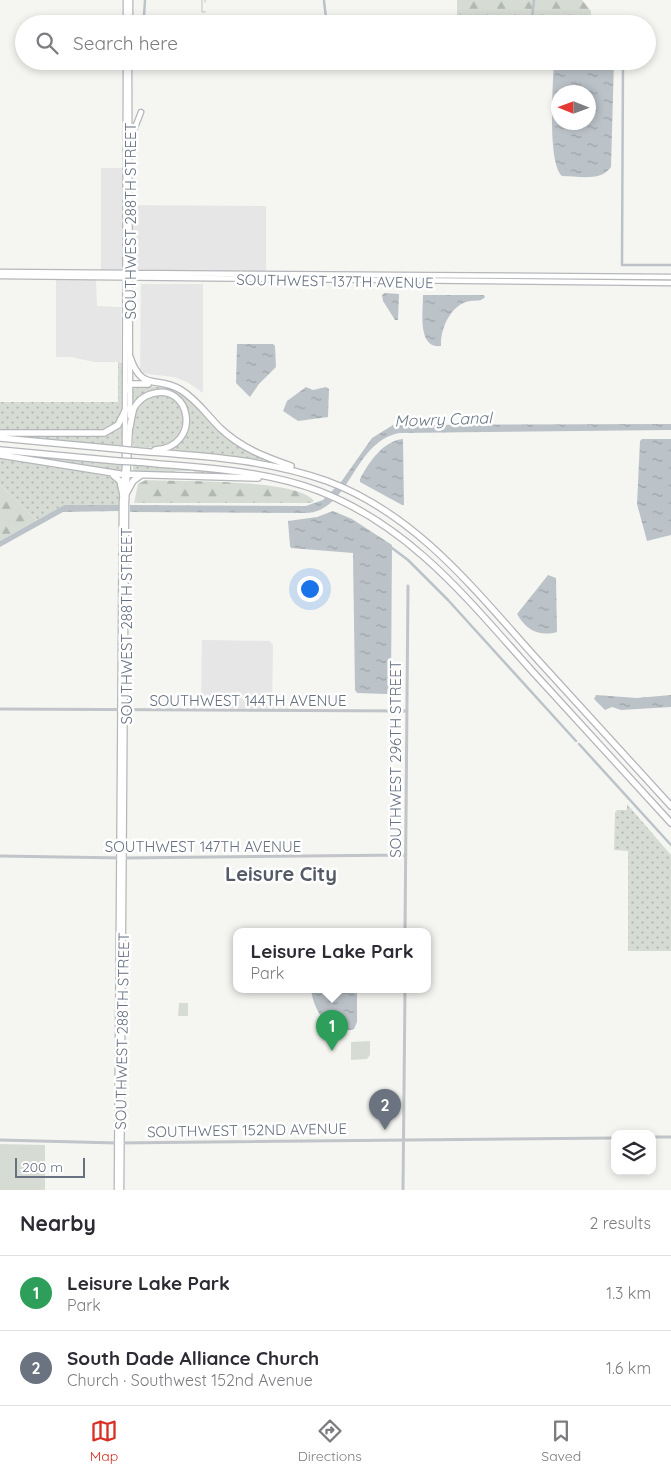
<!DOCTYPE html>
<meta charset="utf-8">
<style>
body{margin:0;font-family:Quicksand,sans-serif;background:#f7f7f7;color:#2b2b33}
.controls{position:absolute;right:15px;bottom:15px;display:grid;overflow:hidden;border-radius:10px;box-shadow:0 2px 8px #0003}
.controls button{width:45px;height:45px;display:grid;place-items:center;padding:0;border:0;border-bottom:1px solid #e1e1e2;background:#fff;color:#2b2b33;font:25px sans-serif}
.compass{position:absolute;left:551px;top:85px;width:45px;height:45px;border-radius:50%;background:#fff;box-shadow:0 2px 8px #0003;rotate:271deg}
.scale{position:absolute;left:15px;bottom:12px;width:70px;box-sizing:border-box;padding-left:5px;border:2px solid #677181;border-top:0;font-size:14px;line-height:18px;white-space:nowrap;color:#677181;-webkit-text-stroke:4px #fff;paint-order:stroke}
.you{position:absolute;left:309px;top:588px;width:18px;height:18px;margin:-12px;border:4px solid #fff;border-radius:50%;background:#1a73e8;box-shadow:0 0 0 8px #1a73e833}
.badge{display:grid;place-items:center;width:32px;height:32px;border-radius:50%;background:#d93025;color:#fff;font-size:16px;font-weight:700}
.pin{position:absolute;translate:-50% -41px;filter:drop-shadow(0 1px 2px #0008)}
.pin::after{content:'';position:absolute;top:26px;width:18px;height:15px;background:inherit;clip-path:polygon(0 0,100% 0,50% 100%)}
.popup{position:absolute;left:233px;top:928px;width:198px;height:65px;box-sizing:border-box;display:grid;place-content:center;border-radius:10px;background:#fff;filter:drop-shadow(0 1px 4px #0005);font-size:16px;white-space:nowrap;color:#7c7c81}
.popup b{font-size:19px;color:#2b2b33}
.popup::after{content:'';position:absolute;left:50%;top:100%;margin-left:-10px;border:10px solid transparent;border-top-color:#fff}
.list{margin:0;padding:0;list-style:none}
h2{display:flex;justify-content:space-between;align-items:center;height:65px;margin:0;padding:0 20px;font-size:21px}
h2 small{font-size:16px;font-weight:400;color:#7c7c81}
.list li{display:grid;grid-template-columns:32px 1fr auto;gap:15px;align-items:center;box-sizing:border-box;height:75px;padding:0 20px;border-top:1px solid #e1e1e2}
.list b{display:block;font-size:19px;white-space:nowrap}
.list p{margin:0;font-size:16px;white-space:nowrap;color:#7c7c81}
.list em{font-size:16px;font-style:normal;color:#7c7c81}
.icon{flex:none;width:28px;height:28px;fill:none;stroke:currentColor;stroke-width:2;stroke-linecap:round;stroke-linejoin:round}
.map{position:relative;flex:none;width:671px;height:1190px;overflow:hidden}
.search{position:absolute;background:#fff;box-shadow:0 2px 8px #0003;left:15px;right:15px;top:15px;height:55px;display:flex;align-items:center;gap:12px;box-sizing:border-box;padding:0 18px;border-radius:28px;color:#7c7c81;font-size:19px}
.sheet{height:215px;background:#fff}
nav{display:flex;justify-content:space-around;align-items:center;box-sizing:border-box;height:70px;border-top:1px solid #e1e1e2;background:#fff;font-size:14px;color:#7c7c81}
nav a{display:grid;justify-items:center;gap:2px}
nav .on{color:#d93025}
.map>svg:first-child{display:block}
.built{fill:#e6e6e6}
.grass{fill:url(#grass-dots)}
.forest{fill:url(#forest-firs)}
.park{fill:#d6dcd4}
.water{fill:url(#water-ripples);fill-rule:evenodd}
.lines{fill:none;stroke-linecap:round;stroke-linejoin:round}
.stream{stroke:#bbc3c9;stroke-width:1}
.canal{stroke:#bbc3c9;stroke-width:2.5}
.major-casing{stroke:#b5b7bb;stroke-width:7}
.highway-casing{stroke:#b4b6ba;stroke-width:8}
.minor{stroke:#c1c4c8;stroke-width:3}
.major{stroke:#fff;stroke-width:4.5}
.highway{stroke:#fff;stroke-width:5.5}
.highway-bridge-casing{stroke:#b4b6ba;stroke-width:8;stroke-linecap:butt}
.highway-bridge{stroke:#fff;stroke-width:5.5}
.labels{text-anchor:middle;dominant-baseline:central;stroke-width:5;stroke-linejoin:round;paint-order:stroke}
.street-label{font-size:15px;fill:#677181;stroke:#fff}
.water-label{font-size:16px;font-style:italic;fill:#687885;stroke:#fff}
.district-label{font-size:20px;font-weight:bold;fill:#545b67;stroke:#fff}
</style>
<div class="map">
<svg width="671" height="1190" viewBox="0 0 671 1190">
<defs>
<pattern id="grass-dots" width="8" height="8" patternUnits="userSpaceOnUse" patternTransform="scale(1.25)"><rect width="8" height="8" fill="#d6dcd4"/><path d="M2 2h.1M6 6h.1" fill="none" stroke="#b1b7b1" stroke-width="1.8" stroke-linecap="round"/></pattern>
<pattern id="forest-firs" width="22" height="20" patternUnits="userSpaceOnUse" patternTransform="scale(1.25)"><rect width="22" height="20" fill="#d6dcd4"/><path d="M5 1l3.5 6h-7zM16 11l3.5 6h-7z" fill="#b1b7b1"/></pattern>
<pattern id="water-ripples" width="26" height="14" patternUnits="userSpaceOnUse" patternTransform="scale(1.25)"><rect width="26" height="14" fill="#bbc3c9"/><path d="M2 4q2-2 4 0t4 0M15 11q2-2 4 0t4 0" fill="none" stroke="#9ca3a9"/></pattern>
</defs>
<rect width="100%" height="100%" fill="#f5f6f2"/>
<path class="built" d="M101,168H124L123,205L266,206V272L101,271Z
M56,280H96L97,306L121,307V362H94L71,357H56Z
M141,284H203V393L187,382L174,377L140,373Z
M202,640L270,641L273,645L272,707L321,711L203,707L201,705Z"/>
<path class="grass" d="M118,362L122,363V412L118,423L107,431L0,432V402H118Z
M135,385L171,388L186,396L219,429L271,461L167,450C184,438 195,426 185,405L155,391L132,411V386Z
M155,394L173,397L184,412C184,418 185,427 182,432C173,450 150,448 133,447C134,420 129,407 155,394Z
M123,420L122,446L0,436V434H108Z
M16,455L123,464L122,473Z
M0,457L113,477L120,483L121,505H64L37,520L0,485Z
M133,464L253,476L198,474L193,471H176L174,473L133,474Z
M627,804L671,855V951H628V851L614,850L615,812L617,810H627Z"/>
<path class="forest" d="M457,0H582L591,11V15L457,16Z
M146,480C176,482 299,478 314,501L311,503H134L138,484Z
M0,485L37,520L0,541Z"/>
<path class="park" d="M179,1003H188V1016H178Z
M370,1041V1055L367,1059L351,1060V1042Z
M0,1144L45,1145V1190H0Z"/>
<path class="water" d="M554,61H614L611,167C601,182 578,176 562,176C547,163 553,83 554,61ZM558,92H588V122H558Z
M385,293L399,294L398,320H395L383,301L382,295Z
M423,295H484L485,297C481,302 477,300 470,301C451,304 440,329 441,346C417,349 423,311 423,295Z
M237,344H273L275,346L276,367L259,384L250,397L236,383Z
M306,387L313,390L326,387L329,389L328,417L298,421L283,411L287,401Z
M671,424V430L399,433C356,442 352,499 317,511C312,513 306,513 301,513L130,512V505L306,506L323,500L341,482L372,438L393,425Z
M403,439L404,505H402L360,482V479C369,462 383,441 403,439Z
M642,439H671V535L647,541L637,504L640,441Z
M64,505H119V511L63,512L0,547V541Z
M333,511L352,519L392,545L391,689L387,694L357,693L355,690L353,553L291,548L290,546L288,521L317,517Z
M548,575L556,578L557,632C539,637 526,630 517,614Z
M596,695L637,698L671,695V707L621,710L612,707L605,710L594,699Z
M357,990V1022L354,1029C328,1037 314,1010 311,990Z"/>
<g class="lines">
<path class="stream" d="M202,0V12H205
M205,2V0"/>
<path class="canal" d="M145,0L144,17L194,18
M324,1L326,18
M198,18H590
M532,18L534,0
M597,19L601,24
M623,61L622,265H671
M392,548L408,560L448,600L576,741
M579,744L671,845"/>
<defs>
<path id="major" d="M126,24V0
M130,24V0
M129,61L130,416
M131,138L141,112
M0,272L671,277
M0,276L671,283
M117,1190L122,502L125,466L126,61
M121,1190L126,503L130,424"/>
<path id="highway" d="M130,357C142,393 157,375 181,390C197,400 207,415 220,428C241,448 265,457 291,466
M126,390L130,384H148
M130,427C131,421 132,414 134,408C138,401 144,396 151,394C191,381 203,447 155,450
M0,433H104L118,425L126,409
M0,438L118,449
M0,450L118,461
M137,451C202,456 265,459 327,481C416,514 474,589 536,658C581,707 626,756 671,806
M0,455L120,474L258,478
M137,462C199,468 261,469 319,491C412,527 469,601 533,672C579,722 625,772 671,823
M113,475L120,481L123,495
M127,492L133,481L141,475"/>
</defs>
<use href="#major" class="major-casing"/>
<use href="#highway" class="highway-casing"/>
<path class="minor" d="M0,709L407,711
M0,856L124,858L406,855
M405,932L408,586
M652,1137H671
M0,1140L117,1143L615,1138
M403,1190L405,990"/>
<use href="#major" class="major"/>
<use href="#highway" class="highway"/>
<defs>
<path id="highway-bridge" d="M118,449L137,451
M118,461L137,462"/>
</defs>
<use href="#highway-bridge" class="highway-bridge-casing"/>
<use href="#highway-bridge" class="highway-bridge"/>
</g>
<g class="labels">
<g class="street-label">
<text transform="translate(130 221) rotate(-90)">SOUTHWEST 288TH STREET</text>
<text transform="translate(335 281) rotate(1)">SOUTHWEST 137TH AVENUE</text>
<text transform="translate(126 626) rotate(-90)">SOUTHWEST 288TH STREET</text>
<text x="248" y="700">SOUTHWEST 144TH AVENUE</text>
<text transform="translate(395 759) rotate(-90)">SOUTHWEST 296TH STREET</text>
<text x="203" y="846">SOUTHWEST 147TH AVENUE</text>
<text transform="translate(122 1031) rotate(-89)">SOUTHWEST 288TH STREET</text>
<text transform="translate(247 1130) rotate(-1)">SOUTHWEST 152ND AVENUE</text>
</g>
<g class="water-label">
<text transform="translate(443 419) rotate(-2)">Mowry Canal</text>
</g>
<g class="district-label">
<text x="281" y="873">Leisure City</text>
</g>
</g>
</svg>
<div class="controls">
<button><svg class="icon" aria-label="layers" viewBox="0 0 24 24"><path d="M12 4l9 5-9 5-9-5zM3 14l9 5 9-5"/></svg></button>
</div>
<svg class="compass" viewBox="-18 -18 36 36"><path d="M0-13l5 13h-10z" fill="#e53935"/><path d="M0 13l5-13h-10z" fill="#7c7c81"/></svg>
<div class="scale">200 m</div>
<div class="you"></div>
<div class="pin badge" style="left:332px;top:1051px;background:#2e9e5b">1</div>
<div class="popup"><b>Leisure Lake Park</b>Park</div>
<div class="pin badge" style="left:385px;top:1130px;background:#6b7280">2</div>
<div class="search"><svg class="icon" aria-label="search" viewBox="0 0 24 24"><circle cx="10" cy="10" r="6"/><path d="M15 15l6 6"/></svg>Search here</div>
</div>
<section class="sheet">
<h2>Nearby<small>2 results</small></h2>
<ul class="list">
<li><span class="badge" style="background:#2e9e5b">1</span><div><b>Leisure Lake Park</b><p>Park</p></div><em>1.3 km</em></li>
<li><span class="badge" style="background:#6b7280">2</span><div><b>South Dade Alliance Church</b><p>Church · Southwest 152nd Avenue</p></div><em>1.6 km</em></li>
</ul>
</section>
<nav>
<a class="on"><svg class="icon" aria-label="map" viewBox="0 0 24 24"><path d="M3 6l6-2 6 2 6-2v14l-6 2-6-2-6 2zM9 4v14M15 6v14"/></svg>Map</a>
<a><svg class="icon" aria-label="directions" viewBox="0 0 24 24"><path d="M12 3l9 9-9 9-9-9zM9 14v-3h6M13 9l2 2-2 2"/></svg>Directions</a>
<a><svg class="icon" aria-label="saved" viewBox="0 0 24 24"><path d="M7 4h10v16l-5-4-5 4z"/></svg>Saved</a>
</nav>
